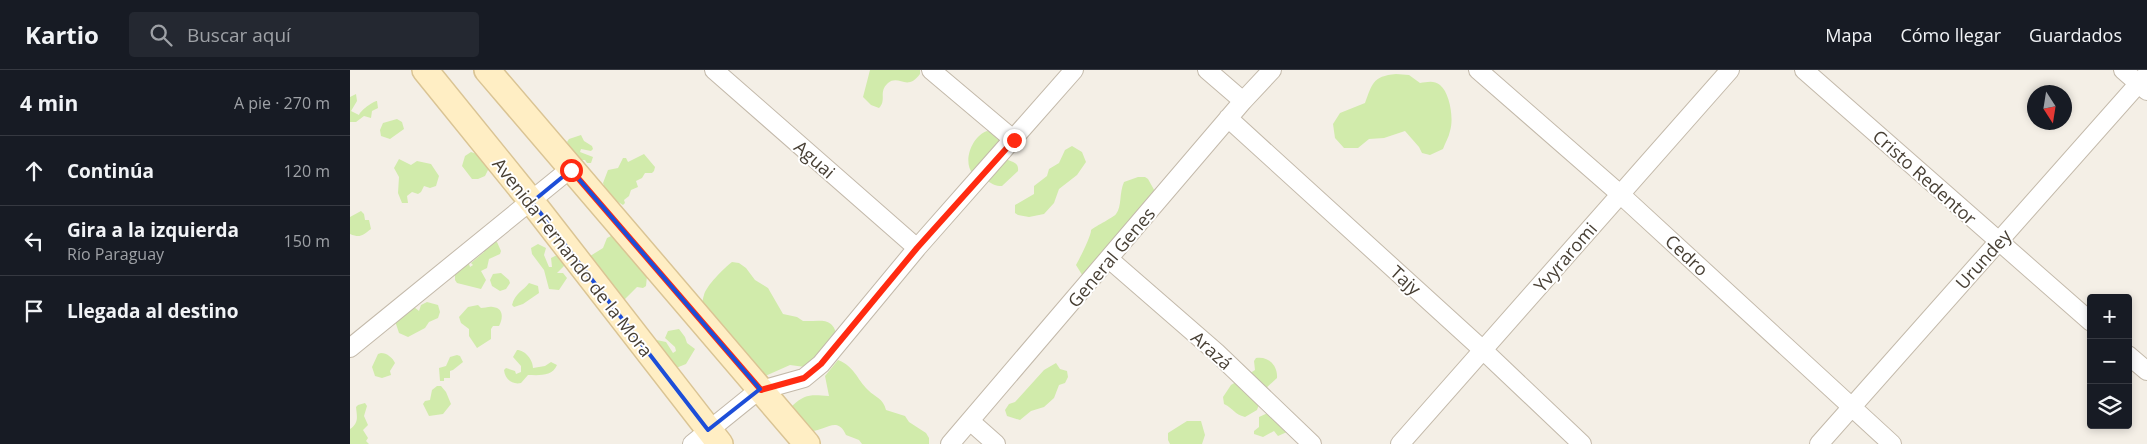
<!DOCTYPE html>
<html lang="es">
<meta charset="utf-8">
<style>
body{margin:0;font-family:"Open Sans",sans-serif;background:#242831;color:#f1f3f6}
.controls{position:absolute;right:15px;bottom:15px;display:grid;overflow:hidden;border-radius:5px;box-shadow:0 2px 8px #0003}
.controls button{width:45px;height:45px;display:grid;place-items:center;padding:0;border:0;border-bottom:1px solid #363941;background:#171b24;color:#f1f3f6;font:25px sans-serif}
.compass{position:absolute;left:1677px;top:15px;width:45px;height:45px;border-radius:50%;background:#171b24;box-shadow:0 2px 8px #0003;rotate:168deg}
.stop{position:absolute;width:15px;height:15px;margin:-11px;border:4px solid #ff2b11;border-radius:50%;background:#fff}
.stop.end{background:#ff2b11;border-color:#fff;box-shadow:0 1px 5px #0008}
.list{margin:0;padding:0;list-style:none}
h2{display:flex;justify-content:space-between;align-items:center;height:65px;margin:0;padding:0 20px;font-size:21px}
h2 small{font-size:16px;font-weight:400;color:#9ea1a6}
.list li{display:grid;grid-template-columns:32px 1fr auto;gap:15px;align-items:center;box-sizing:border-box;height:70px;padding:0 20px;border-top:1px solid #363941}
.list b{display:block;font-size:19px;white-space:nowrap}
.list p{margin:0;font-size:16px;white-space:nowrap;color:#9ea1a6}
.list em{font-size:16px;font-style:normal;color:#9ea1a6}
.icon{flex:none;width:28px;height:28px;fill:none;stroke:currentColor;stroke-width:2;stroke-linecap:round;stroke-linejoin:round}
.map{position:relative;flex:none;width:1797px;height:374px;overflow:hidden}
header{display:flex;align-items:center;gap:30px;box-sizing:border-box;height:70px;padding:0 25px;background:#171b24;border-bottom:1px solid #363941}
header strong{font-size:24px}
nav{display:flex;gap:28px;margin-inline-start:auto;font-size:18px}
.search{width:350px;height:45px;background:#242831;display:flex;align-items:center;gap:12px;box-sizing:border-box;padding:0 18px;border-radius:5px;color:#9ea1a6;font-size:19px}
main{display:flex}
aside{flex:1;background:#171b24}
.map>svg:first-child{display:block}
.green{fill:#d1ebab}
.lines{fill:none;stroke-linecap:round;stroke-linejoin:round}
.minor-casing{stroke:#c3b9aa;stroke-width:20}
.secondary-casing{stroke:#dac494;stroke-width:28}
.minor{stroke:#fff;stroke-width:18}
.secondary{stroke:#ffeec4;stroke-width:25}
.route{stroke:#ff2b11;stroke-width:6}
.marked{fill:none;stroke:#1d4ed8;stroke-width:4;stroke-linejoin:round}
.labels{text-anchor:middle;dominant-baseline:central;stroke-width:4;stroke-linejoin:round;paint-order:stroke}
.street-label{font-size:18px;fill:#473f34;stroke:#fff}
</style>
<header>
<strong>Kartio</strong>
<div class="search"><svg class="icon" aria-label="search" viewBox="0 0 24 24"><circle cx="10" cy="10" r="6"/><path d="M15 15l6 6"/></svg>Buscar aquí</div>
<nav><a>Mapa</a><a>Cómo llegar</a><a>Guardados</a></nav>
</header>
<main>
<aside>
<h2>4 min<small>A pie · 270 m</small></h2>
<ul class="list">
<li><svg class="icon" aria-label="ahead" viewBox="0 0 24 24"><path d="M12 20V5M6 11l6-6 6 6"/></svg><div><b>Continúa</b></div><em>120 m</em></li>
<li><svg class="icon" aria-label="left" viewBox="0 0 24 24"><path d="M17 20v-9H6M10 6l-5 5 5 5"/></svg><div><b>Gira a la izquierda</b><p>Río Paraguay</p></div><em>150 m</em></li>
<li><svg class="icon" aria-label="arrive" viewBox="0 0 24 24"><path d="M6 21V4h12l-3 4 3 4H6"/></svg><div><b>Llegada al destino</b></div></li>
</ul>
</aside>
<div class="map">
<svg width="1797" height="374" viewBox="0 0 1797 374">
<rect width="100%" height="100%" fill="#f4efe6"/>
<path class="green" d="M520,0H570V4C557,22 549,4 538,13C528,22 537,30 529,38L521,35L513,27Z
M1046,4L1059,5L1070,13C1077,12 1084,10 1090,15C1100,23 1104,49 1100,61C1099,67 1095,73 1093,79L1080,85L1072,83L1069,77L1055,61L1034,68L1019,69L1008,78H994L985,68L983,54L990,43L1015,33C1022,15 1022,6 1046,4Z
M6,24L7,31L1,41L9,45C10,41 23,31 27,31L28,38L22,41L21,48L14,46L6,52H0V27Z
M47,49L52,52L54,59L40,69L31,66L30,60L33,53Z
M637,61L644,63L653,69L656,89C662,92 669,92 668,101L652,116C645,116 643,114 637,111C633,108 626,107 623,104C612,92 622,66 637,61Z
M231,65L234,71L242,76L243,79L241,81L231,79L230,82L243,87L241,93H237L235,90H228L217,72L219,69Z
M722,76L732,82L736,92L727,105L709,119L704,133L694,144L679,147L668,145L665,143V135L684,124V116L697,106L699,99L709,93L715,80Z
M121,82L130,85L141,101L138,100L135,106L128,109H122L112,96L115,86Z
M294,84L305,97L304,101L302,103H295L292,108L286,111L288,117L281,120L279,126L274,130L275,133L273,135C263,129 257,125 253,113L258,100L268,98L273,88H276L278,92Z
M49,89L61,95L67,91L81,94L89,106L86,116L80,118L74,116L71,122L68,124L62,122L57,126L58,133H52L48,123L49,107L44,98Z
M788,107H795L798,109L812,134L811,141L734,208L726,195C729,190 742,164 741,160C746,156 764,147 766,144C772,137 769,123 774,112Z
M11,141L14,144L15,150H19L21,159C12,166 10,168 0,164V147Z
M263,165L297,206L296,216L293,218L287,217L273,231L237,188L253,178L257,168Z
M142,170L147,172L151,181L150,184L139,189L137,198L131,201L136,210L131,219L107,213L105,210V203L118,191L120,197L123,195L121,193L134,182L132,179Z
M188,174L196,178L194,185L199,197H202L201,188L207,185L214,192V196L207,203H213L217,208L209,220L199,219L194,200L182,184L181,178Z
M382,192L389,193L396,198L405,210L418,218L433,244L447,247L453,251C469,252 484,245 487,268C479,277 471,276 468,289L455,297L440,295L413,307L350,240C353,234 352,231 354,225C356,216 374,198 382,192Z
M151,203L159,210L160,213L156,219L150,221L142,216L140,210L143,204Z
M179,213L188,216L189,223L173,234L164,237L162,235C165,223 173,221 179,213Z
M77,232L88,235L90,242L88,248L79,252L75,258L58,267L49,263L45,251L64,237L69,241L71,235Z
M128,235L131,238C135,238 139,236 143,237C154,238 153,249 149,256H143L141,259V269L127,278L119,266V259L111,253L109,247L118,237Z
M329,259L335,267L337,273L345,279L336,294L326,298L302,269L316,272L323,283L326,281L325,277L315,268L318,261Z
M167,280C175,280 183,290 183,298L195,296L201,292L207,295C202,307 188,305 178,305L171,313C162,315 155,309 154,300L156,298L165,301L166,304L171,302V296L163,287Z
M31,283C37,283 43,288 45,293L40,301L41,305L32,308L25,306L22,297L28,284Z
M107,285L110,286L113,292L103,300L100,301V308H94V311H90L89,298L96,296L100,287Z
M906,288C919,286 928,296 927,308L914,320L907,340L895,347C884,344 884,339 874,334L873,327L881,315L905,300L904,291Z
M488,290C505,297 506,308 518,320C526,328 533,328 536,340L555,346L559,352L576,363L579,368V374H512L509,370L496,365C485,339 467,374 449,355C445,351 444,341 442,336C456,323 462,325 479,326L475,306Z
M706,293L710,299L717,301L718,307L715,313L709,315L704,328L694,337L681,341L670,350L657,346L655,340L659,334L665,332L694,300Z
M87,316H91L96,322L101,334L93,344L79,346L73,334L75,331L80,330L82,320Z
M15,333L17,336L14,346L18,355L13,360L18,368L16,371L19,374H0V359C9,353 7,347 6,337L8,335Z
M920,342L937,359V362L928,366L924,361L913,367L904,364V361L909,357V347Z
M837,351H851L855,365L852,374H820L818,370V363Z"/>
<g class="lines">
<defs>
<path id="minor" d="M364,0L567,178
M581,0L664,70
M857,0L893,31
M1128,0L1270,124L1542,374
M1454,0L1741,252
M1773,0L1797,21
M878,48L1134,281L1232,374
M759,189L866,282L962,374
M0,278L220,99
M1778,285L1797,301
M411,320L454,308L471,294L567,178L724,0
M620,351L646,374
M342,374L410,319
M600,374L893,31L922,0
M1050,374L1380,0
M1469,374L1797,4"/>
<path id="secondary" d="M75,0L182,132L370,374
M137,0L457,374"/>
</defs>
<use href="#minor" class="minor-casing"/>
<use href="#secondary" class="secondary-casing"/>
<use href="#minor" class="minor"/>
<use href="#secondary" class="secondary"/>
</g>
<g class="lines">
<path class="route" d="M221,100L411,320L454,308L471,294L567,178L664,70"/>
</g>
<path class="marked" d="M221,100L410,319L358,360L182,132Z"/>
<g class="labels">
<g class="street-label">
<text transform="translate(465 89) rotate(41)">Aguai</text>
<text transform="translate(1575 107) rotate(42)">Cristo Redentor</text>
<text transform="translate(1337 185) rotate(43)">Cedro</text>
<text transform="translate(223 187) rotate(52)">Avenida Fernando de la Mora</text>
<text transform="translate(761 187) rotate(-50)">General Genes</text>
<text transform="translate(1215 187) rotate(-49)">Yvyraromi</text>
<text transform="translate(1633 189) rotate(-48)">Urundey</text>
<text transform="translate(1056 210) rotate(42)">Tajy</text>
<text transform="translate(862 280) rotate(42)">Arazá</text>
</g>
</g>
</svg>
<div class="controls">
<button>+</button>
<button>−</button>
<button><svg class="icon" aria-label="layers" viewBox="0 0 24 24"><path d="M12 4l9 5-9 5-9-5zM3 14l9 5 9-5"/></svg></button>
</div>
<svg class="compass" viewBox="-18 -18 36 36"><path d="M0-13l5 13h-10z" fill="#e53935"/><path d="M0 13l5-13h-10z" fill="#9ea1a6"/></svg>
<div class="stop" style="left:221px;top:100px"></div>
<div class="stop end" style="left:664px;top:70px"></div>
</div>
</main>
